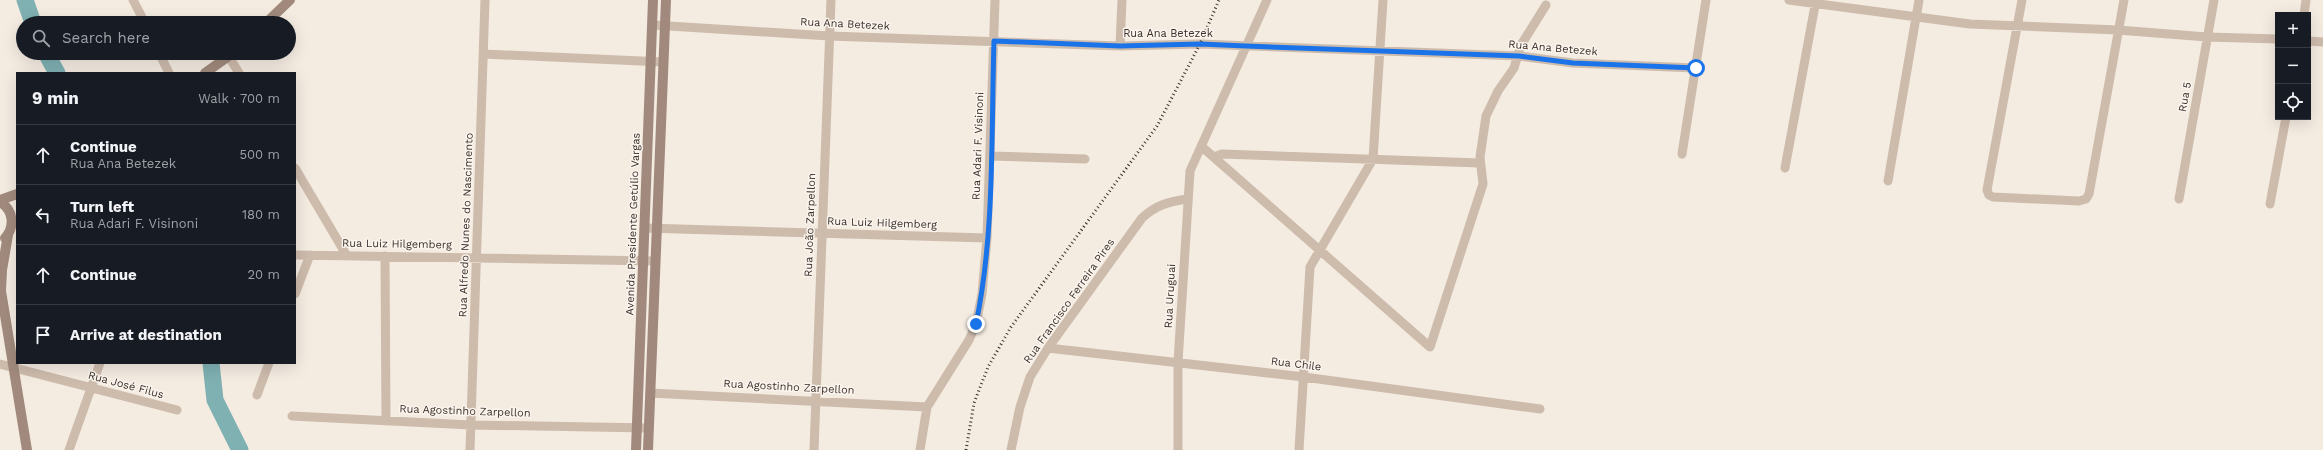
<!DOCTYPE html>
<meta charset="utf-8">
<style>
body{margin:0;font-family:"Work Sans",sans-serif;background:#20242c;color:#f1f3f6}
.controls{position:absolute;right:12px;top:12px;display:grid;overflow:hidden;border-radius:0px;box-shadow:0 4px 16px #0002}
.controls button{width:36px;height:36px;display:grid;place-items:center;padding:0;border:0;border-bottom:1px solid #363941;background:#171b24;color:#f1f3f6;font:20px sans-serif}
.stop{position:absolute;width:12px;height:12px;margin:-9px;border:3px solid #1a73e8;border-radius:50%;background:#fff}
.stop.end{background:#1a73e8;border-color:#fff;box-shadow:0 1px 4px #0008}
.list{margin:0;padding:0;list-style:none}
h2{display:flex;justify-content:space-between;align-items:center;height:52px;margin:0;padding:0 16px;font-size:17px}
h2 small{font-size:13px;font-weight:400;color:#9ea1a6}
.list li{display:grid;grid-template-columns:26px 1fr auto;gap:12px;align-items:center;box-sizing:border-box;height:60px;padding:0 16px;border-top:1px solid #363941}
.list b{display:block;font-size:15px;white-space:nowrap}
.list p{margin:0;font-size:13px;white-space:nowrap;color:#9ea1a6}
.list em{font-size:13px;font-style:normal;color:#9ea1a6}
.icon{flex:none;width:22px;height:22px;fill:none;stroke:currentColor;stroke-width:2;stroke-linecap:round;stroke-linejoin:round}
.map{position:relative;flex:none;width:2323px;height:450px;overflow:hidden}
.search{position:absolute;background:#171b24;box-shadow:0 4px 16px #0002;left:16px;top:16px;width:280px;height:44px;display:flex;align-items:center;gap:10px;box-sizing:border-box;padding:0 14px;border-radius:22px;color:#9ea1a6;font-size:15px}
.panel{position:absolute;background:#171b24;box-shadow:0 4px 16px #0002;left:16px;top:72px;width:280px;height:292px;border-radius:0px}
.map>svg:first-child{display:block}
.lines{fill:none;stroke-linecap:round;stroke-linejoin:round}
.river{stroke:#7fb0b2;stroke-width:17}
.street{stroke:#cdbbac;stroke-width:9}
.secondary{stroke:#a18a7d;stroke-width:10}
.rail{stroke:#3b302b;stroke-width:3;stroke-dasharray:1 3;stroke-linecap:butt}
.route{stroke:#1a73e8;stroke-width:5}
.labels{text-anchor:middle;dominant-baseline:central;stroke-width:3;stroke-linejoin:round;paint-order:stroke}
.street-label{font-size:11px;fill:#3b302b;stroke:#fbf5ee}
</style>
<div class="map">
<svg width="2323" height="450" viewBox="0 0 2323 450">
<rect width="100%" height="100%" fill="#f4ebe1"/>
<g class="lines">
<path class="river" d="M25,0L33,23
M46,53L57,73
M211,363L215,400L240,450"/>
<path class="street" d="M133,0L145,23
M1789,0L1970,24L2118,30L2207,37L2278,39
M2022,0L1987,190L1989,195L1993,197L2079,201L2086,199L2089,194L2124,0
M2304,15L2306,0
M653,25L829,36L1120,46L1200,44L1519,56L1573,63L1695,68
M2308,41L2323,42
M1120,46L1122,0
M159,53L169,73
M484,54L663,62
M229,57L239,73
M1201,146L1430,347L1483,184L1480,157L1486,116L1498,91L1514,68L1521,45L1546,5
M1682,154L1706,0
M991,156L1085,159
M1214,157L1222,154L1480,163
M295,168L347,256
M1785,168L1816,0
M1888,181L1919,0
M2179,199L2214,0
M2270,204L2286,117
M645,228L987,238
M295,255L655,261
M385,256L386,420
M295,294L310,255
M1048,348L1304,377L1540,409
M0,364L177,410
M650,393L927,407
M257,395L269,363
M292,416L471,425L649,428
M69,450L100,363
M470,450L485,0
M814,450L831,0
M920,450L927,407L969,340L976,324L982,294L987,238L995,0
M1011,450L1020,407L1030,377L1048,348L1142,218C1156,205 1168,202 1187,199
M1178,450V362L1190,171L1267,0
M1299,450L1310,267L1373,159L1383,0"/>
<path class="secondary" d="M266,23L290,0
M205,73L233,53
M0,200L17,194
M0,202C14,210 15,227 5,238
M8,235L2,270L1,291L27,450
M636,450L653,0
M648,450L666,0"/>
<path class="rail" d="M966,450L974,403L988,367L1011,327L1157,126L1200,44L1219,0"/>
</g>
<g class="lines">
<path class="route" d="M976,324C995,232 991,135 994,41L1120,46L1200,44L1246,46L1519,56L1573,63L1696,68"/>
</g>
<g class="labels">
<g class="street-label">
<text transform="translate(845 24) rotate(3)">Rua Ana Betezek</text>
<text x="1168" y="33">Rua Ana Betezek</text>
<text transform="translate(1553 48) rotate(5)">Rua Ana Betezek</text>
<text transform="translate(2185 97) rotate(-80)">Rua 5</text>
<text transform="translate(978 146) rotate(-88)">Rua Adari F. Visinoni</text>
<text transform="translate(882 223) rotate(2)">Rua Luiz Hilgemberg</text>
<text transform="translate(633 224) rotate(-88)">Avenida Presidente Getúlio Vargas</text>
<text transform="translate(466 225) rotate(-88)">Rua Alfredo Nunes do Nascimento</text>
<text transform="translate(810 225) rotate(-88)">Rua João Zarpellon</text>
<text transform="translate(397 244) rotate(1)">Rua Luiz Hilgemberg</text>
<text transform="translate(1170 296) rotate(-87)">Rua Uruguai</text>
<text transform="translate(1069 301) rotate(-55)">Rua Francisco Ferreira Pires</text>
<text transform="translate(1296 364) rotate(7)">Rua Chile</text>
<text transform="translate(126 385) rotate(15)">Rua José Filus</text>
<text transform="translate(789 387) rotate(3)">Rua Agostinho Zarpellon</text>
<text transform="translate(465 411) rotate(2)">Rua Agostinho Zarpellon</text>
</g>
</g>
</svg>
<div class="controls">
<button>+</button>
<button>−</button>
<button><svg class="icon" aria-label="locate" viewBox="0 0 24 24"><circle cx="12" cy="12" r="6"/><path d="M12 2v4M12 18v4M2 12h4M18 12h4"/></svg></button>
</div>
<div class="stop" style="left:1696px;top:68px"></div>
<div class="stop end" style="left:976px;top:324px"></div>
<div class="search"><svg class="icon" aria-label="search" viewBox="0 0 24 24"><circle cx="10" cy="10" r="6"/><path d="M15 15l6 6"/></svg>Search here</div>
<section class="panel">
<h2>9 min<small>Walk · 700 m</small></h2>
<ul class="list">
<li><svg class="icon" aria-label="ahead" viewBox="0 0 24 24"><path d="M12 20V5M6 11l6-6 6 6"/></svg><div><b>Continue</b><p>Rua Ana Betezek</p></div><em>500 m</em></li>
<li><svg class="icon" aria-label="left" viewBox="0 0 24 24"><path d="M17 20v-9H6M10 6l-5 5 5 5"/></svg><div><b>Turn left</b><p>Rua Adari F. Visinoni</p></div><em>180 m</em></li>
<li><svg class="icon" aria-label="ahead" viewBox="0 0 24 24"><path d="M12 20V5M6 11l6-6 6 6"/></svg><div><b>Continue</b></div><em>20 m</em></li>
<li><svg class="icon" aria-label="arrive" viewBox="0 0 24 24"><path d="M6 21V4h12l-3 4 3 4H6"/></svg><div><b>Arrive at destination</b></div></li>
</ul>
</section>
</div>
